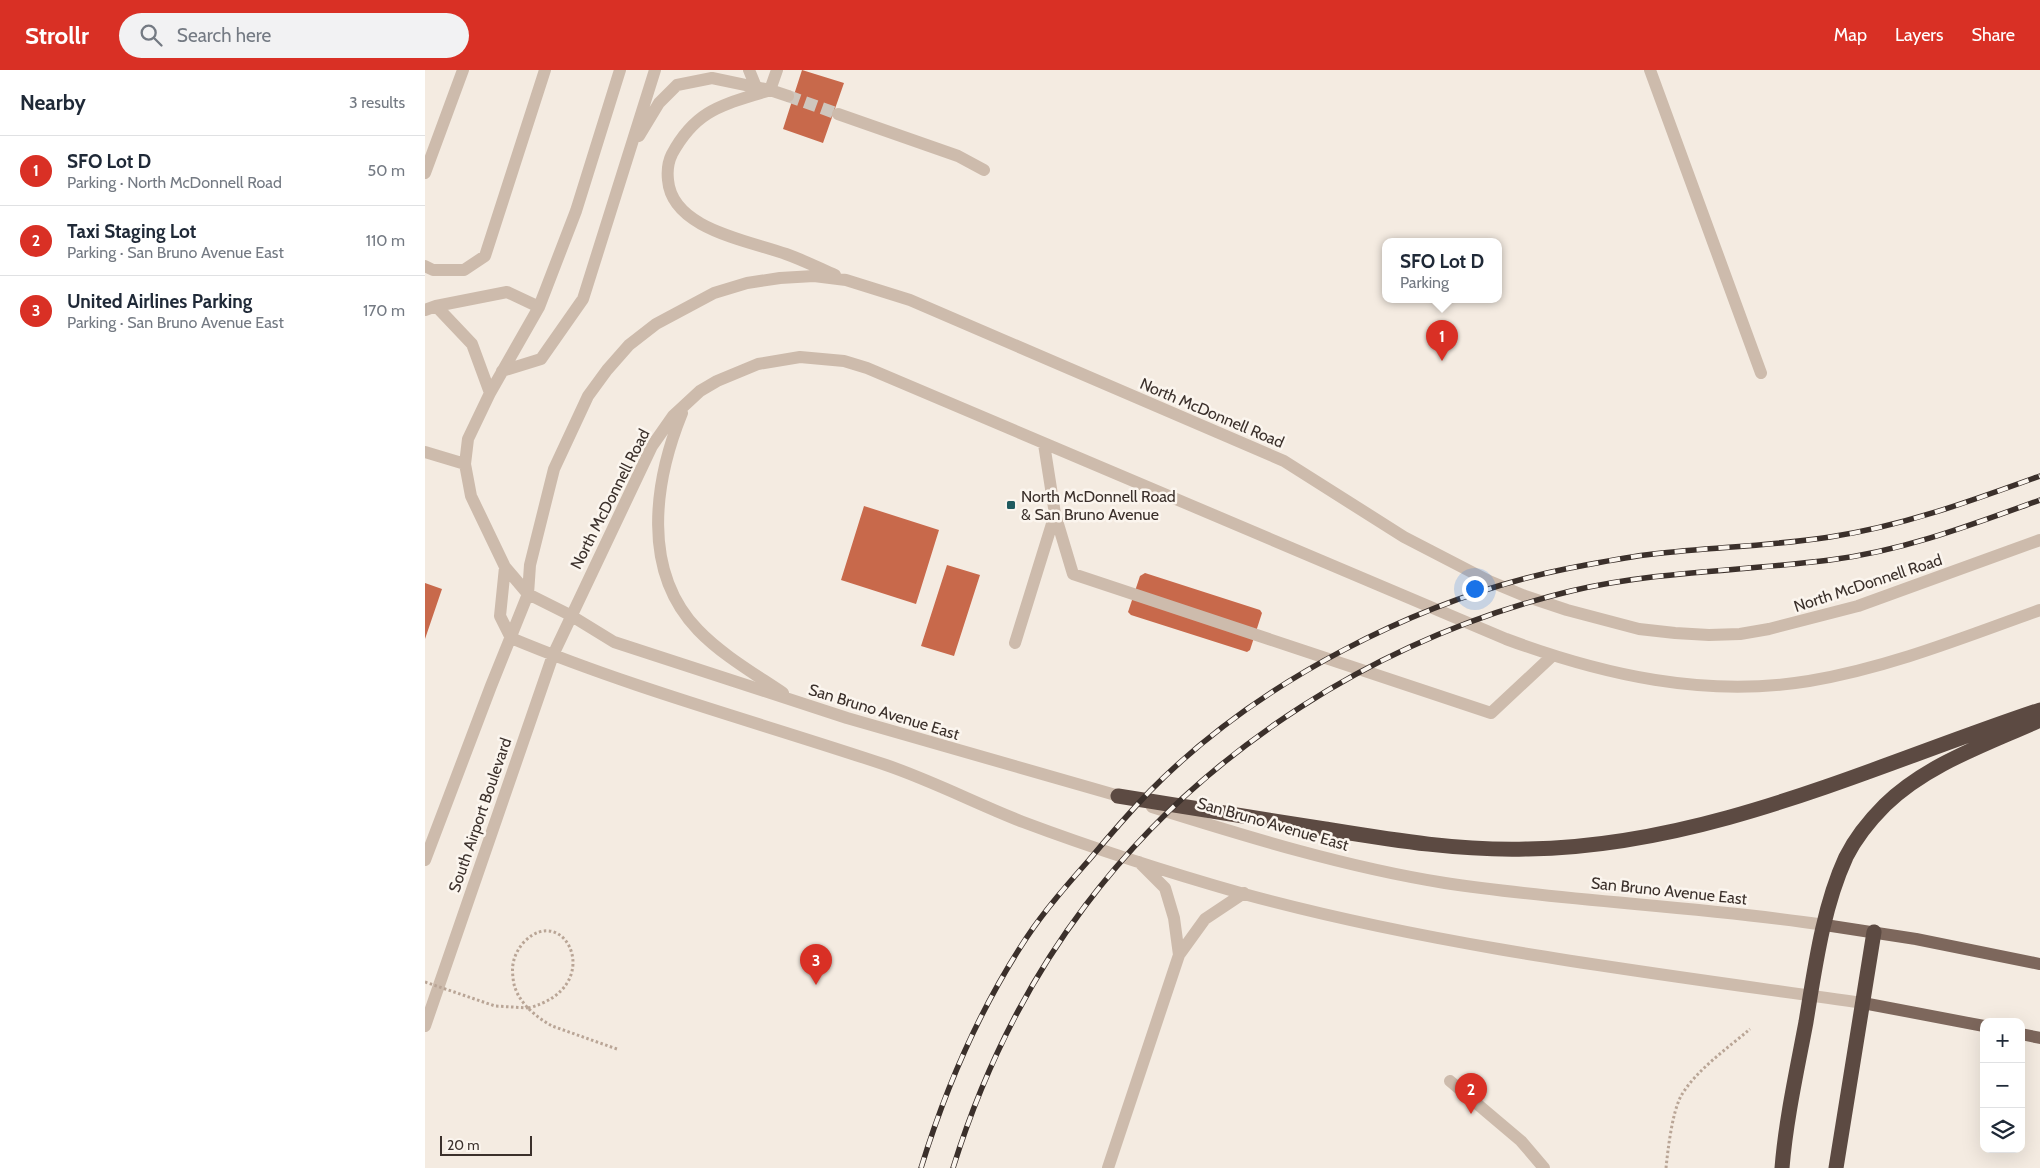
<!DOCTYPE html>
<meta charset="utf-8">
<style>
body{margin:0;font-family:Cabin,sans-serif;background:#f2f2f3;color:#1f2937}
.controls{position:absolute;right:15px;bottom:15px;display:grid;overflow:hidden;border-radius:10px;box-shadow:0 5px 20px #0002}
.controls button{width:45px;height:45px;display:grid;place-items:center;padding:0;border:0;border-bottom:1px solid #e0e1e3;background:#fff;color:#1f2937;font:25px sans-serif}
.scale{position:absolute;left:15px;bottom:12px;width:92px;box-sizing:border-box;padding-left:5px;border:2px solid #3b302b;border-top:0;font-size:14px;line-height:18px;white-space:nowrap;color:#3b302b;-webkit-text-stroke:4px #fbf5ee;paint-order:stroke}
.you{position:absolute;left:1049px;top:518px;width:18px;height:18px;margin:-12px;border:4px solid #fff;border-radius:50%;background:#1a73e8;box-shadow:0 0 0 8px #1a73e833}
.badge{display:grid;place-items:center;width:32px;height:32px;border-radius:50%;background:#d93025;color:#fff;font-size:16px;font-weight:700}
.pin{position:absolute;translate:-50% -41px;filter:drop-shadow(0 1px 2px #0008)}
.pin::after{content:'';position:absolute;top:26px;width:18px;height:15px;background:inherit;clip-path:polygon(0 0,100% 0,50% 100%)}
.popup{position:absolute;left:957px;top:168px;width:120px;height:65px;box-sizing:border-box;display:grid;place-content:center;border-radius:10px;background:#fff;filter:drop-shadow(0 1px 4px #0005);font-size:16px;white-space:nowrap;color:#747a83}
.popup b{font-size:19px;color:#1f2937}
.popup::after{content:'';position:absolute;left:50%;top:100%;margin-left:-10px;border:10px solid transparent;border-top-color:#fff}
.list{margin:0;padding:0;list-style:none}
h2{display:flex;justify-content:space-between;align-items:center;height:65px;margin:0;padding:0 20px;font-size:21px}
h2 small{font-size:16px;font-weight:400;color:#747a83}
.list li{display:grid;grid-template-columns:32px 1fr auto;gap:15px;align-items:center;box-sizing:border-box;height:70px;padding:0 20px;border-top:1px solid #e0e1e3}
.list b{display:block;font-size:19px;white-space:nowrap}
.list p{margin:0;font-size:16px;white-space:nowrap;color:#747a83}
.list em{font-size:16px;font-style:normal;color:#747a83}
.icon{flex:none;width:28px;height:28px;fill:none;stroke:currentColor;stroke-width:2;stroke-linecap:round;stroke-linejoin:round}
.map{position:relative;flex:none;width:1615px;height:1098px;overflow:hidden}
header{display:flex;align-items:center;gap:30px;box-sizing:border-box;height:70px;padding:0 25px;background:#d93025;color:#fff}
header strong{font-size:24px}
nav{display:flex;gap:28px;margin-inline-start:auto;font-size:18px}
.search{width:350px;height:45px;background:#f2f2f3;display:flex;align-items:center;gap:12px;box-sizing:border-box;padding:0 18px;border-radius:28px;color:#747a83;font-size:19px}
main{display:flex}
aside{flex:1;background:#fff}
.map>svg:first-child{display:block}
.building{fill:#c8694b}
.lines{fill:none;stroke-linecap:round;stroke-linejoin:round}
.minor-tunnel{stroke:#cfc6bd;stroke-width:12;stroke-dasharray:12 6;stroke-linecap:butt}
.path{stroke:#b9a596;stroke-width:3;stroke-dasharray:2.5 2.5;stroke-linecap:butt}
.minor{stroke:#cdbbac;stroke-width:12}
.major{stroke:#7d675c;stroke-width:12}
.highway{stroke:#5c4a42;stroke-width:15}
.rail-casing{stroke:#3b302b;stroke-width:5.5}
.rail{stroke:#fbf5ee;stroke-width:4;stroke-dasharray:11;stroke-linecap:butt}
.path-bridge{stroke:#b9a596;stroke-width:3;stroke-dasharray:2.5 2.5;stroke-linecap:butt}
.poi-dot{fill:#1f5a5e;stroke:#fbf5ee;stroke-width:2}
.labels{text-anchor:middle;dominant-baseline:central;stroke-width:5;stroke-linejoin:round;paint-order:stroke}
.street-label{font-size:16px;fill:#3b302b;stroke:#fbf5ee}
.poi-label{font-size:16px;fill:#3b302b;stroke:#fbf5ee;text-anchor:start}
</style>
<header>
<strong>Strollr</strong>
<div class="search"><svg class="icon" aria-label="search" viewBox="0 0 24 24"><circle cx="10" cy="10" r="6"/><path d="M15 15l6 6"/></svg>Search here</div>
<nav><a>Map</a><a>Layers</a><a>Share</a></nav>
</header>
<main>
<aside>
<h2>Nearby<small>3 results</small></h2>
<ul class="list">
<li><span class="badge">1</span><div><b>SFO Lot D</b><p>Parking · North McDonnell Road</p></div><em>50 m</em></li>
<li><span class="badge">2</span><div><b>Taxi Staging Lot</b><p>Parking · San Bruno Avenue East</p></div><em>110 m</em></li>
<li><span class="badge">3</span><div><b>United Airlines Parking</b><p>Parking · San Bruno Avenue East</p></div><em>170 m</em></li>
</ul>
</aside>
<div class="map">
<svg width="1615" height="1098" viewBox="0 0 1615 1098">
<rect width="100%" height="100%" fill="#f4ebe1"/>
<path class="building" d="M377,0L419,13L398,73L358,59Z
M439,436L514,460L491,534L416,510Z
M522,495L555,505L529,586L496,576Z
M720,503L835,540L837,543L825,580L822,582L706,545L703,542L715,506Z
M0,513L17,519L0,569Z"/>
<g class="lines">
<path class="minor-tunnel" d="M363,26L413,44"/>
<path class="path" d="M103,938C183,918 140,830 99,872C90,882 86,894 88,907C89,929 109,946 127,956L192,979
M1241,1098C1243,1079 1247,1043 1256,1026C1271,1000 1303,978 1325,959"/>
<path class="minor" d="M195,0L151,141L114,237L65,323L43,369L40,394L46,426L80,497L103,524L145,545L189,572L422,648L701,728
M324,0L331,17
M352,0L345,20C299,35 272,38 247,84C243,92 242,101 243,110C247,159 322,170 361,184C378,190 394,198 410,205
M1225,0L1336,303
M413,44L533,86L559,100
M214,66L234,33L252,15L287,8L345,20L363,26
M0,103L38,0
M0,196L8,200H39L60,186L120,0
M11,236L47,274L65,323
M0,240L11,236L82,222L114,237
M77,301L116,289L158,229L230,0
M257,343C229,412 216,501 273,560C297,585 330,604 358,623
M619,374L630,444L648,504L1066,643L1127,586
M0,382L40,394
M80,497L75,546L86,568
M86,568C208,619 336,653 461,695C508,711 552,734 598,752C670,779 745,803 819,824C1021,879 1231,903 1438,933
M590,573L630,444
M727,737C823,767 920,797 1020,813C1146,832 1274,836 1400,855
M0,790L66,616L103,524L105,495L129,399L163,326L182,300L204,275L231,254L289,223L322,213L355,208L389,206L421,210L485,230L859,391L979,467L1064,511L1100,526L1142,540L1214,559L1250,563L1284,565L1315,564L1344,559L1433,536L1615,470
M714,792L740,818L749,848L754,885
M0,956L128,585L227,376L248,346L275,321L292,311L333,294L375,287L419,291L442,298L1081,569C1178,605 1280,628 1384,611C1463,598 1540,567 1615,540
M1025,1011L1096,1071L1119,1098
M683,1098L754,885L780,849L819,823"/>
<path class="major" d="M1400,855L1491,869L1615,894
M1438,933L1559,956
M1596,964L1615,968"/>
<path class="highway" d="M693,726C762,737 831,748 900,759C968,770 1034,781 1103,779C1283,776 1447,696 1615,640
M1357,1098C1361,1049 1372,1000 1381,952C1390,897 1398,837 1421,787C1431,767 1444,751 1460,735C1502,694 1562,674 1615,650
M1411,1098L1449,862"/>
<defs>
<path id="rail" d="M496,1098C521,1017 555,938 602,867C620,840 642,815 664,790C684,766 704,743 725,721C832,612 995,528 1145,498C1172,493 1201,487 1228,484C1287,477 1347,476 1405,467C1478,456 1546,431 1615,406
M528,1098C557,1005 601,914 660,836C778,679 956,567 1146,521C1231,501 1318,501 1405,490C1478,481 1546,455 1615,430"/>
</defs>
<use href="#rail" class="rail-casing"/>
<use href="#rail" class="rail"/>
<path class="path-bridge" d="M0,912L70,936L103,938"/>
</g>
<rect class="poi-dot" x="581" y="430" width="10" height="10" rx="2.5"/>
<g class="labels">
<g class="street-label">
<text transform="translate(787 343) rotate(23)">North McDonnell Road</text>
<text transform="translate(185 429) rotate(-63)">North McDonnell Road</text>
<text transform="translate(1443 513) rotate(-18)">North McDonnell Road</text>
<text transform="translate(459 642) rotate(17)">San Bruno Avenue East</text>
<text transform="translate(55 745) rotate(-71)">South Airport Boulevard</text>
<text transform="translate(848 754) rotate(16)">San Bruno Avenue East</text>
<text transform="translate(1244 821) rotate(6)">San Bruno Avenue East</text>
</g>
<g class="poi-label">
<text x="596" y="426">North McDonnell Road<tspan x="596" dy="18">&amp; San Bruno Avenue</tspan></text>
</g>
</g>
</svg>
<div class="controls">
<button>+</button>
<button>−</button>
<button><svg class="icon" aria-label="layers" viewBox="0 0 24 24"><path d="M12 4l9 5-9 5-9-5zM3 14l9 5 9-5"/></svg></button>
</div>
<div class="scale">20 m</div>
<div class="you"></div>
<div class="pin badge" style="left:1017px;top:291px">1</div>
<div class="popup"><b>SFO Lot D</b>Parking</div>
<div class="pin badge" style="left:1046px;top:1044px">2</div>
<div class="pin badge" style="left:391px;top:915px">3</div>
</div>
</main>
